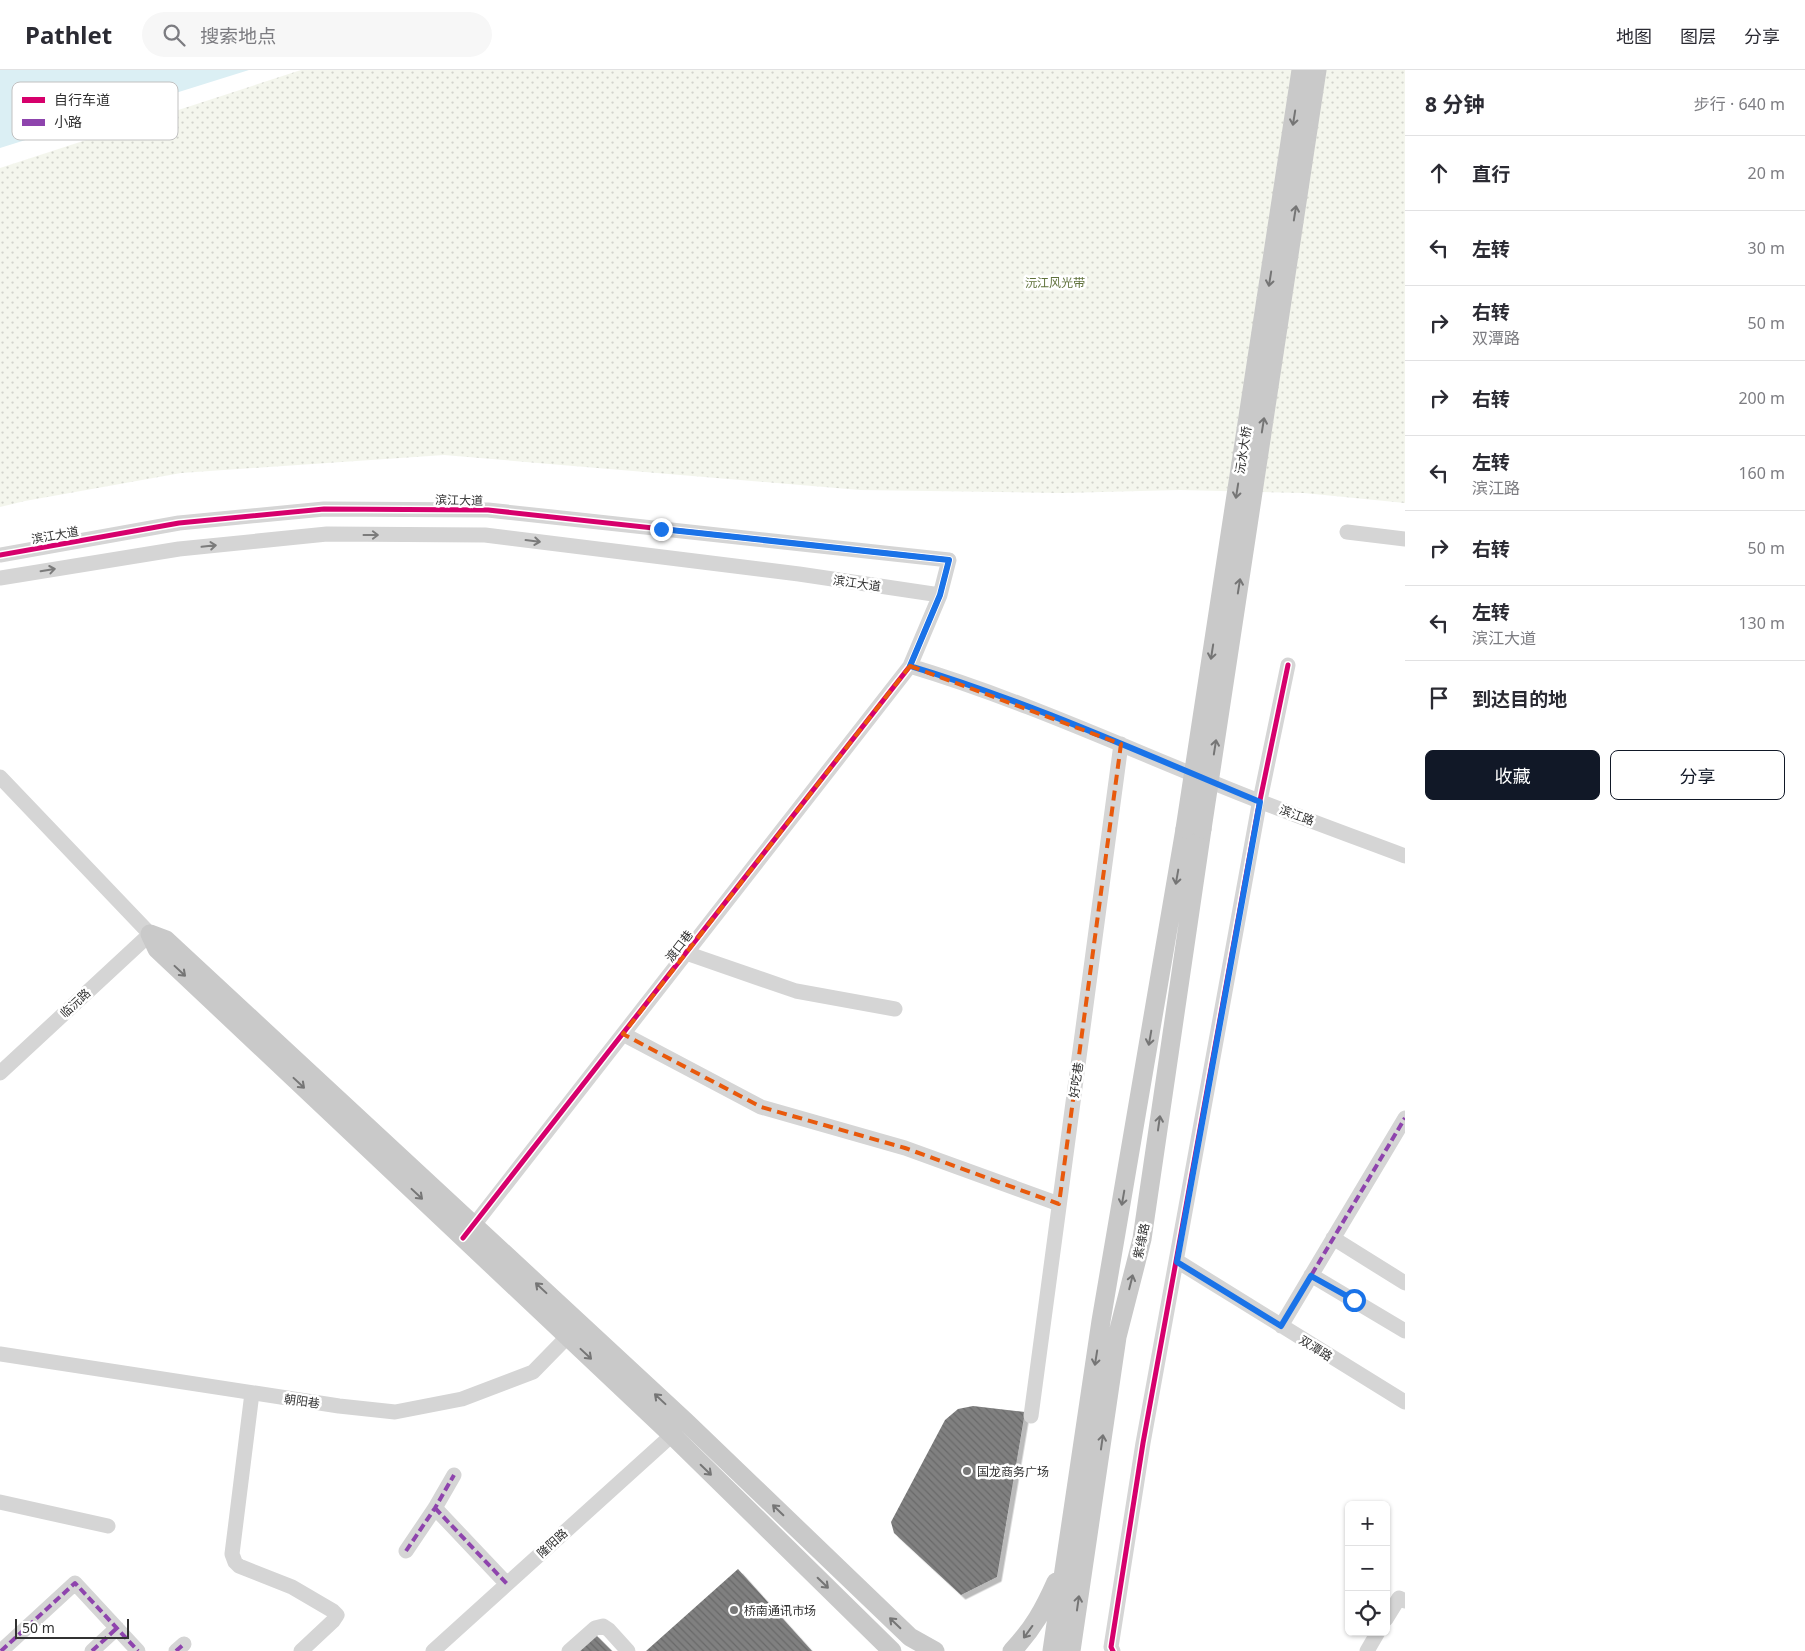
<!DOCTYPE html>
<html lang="zh">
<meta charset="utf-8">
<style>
body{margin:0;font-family:"Noto Sans","Noto Sans SC",sans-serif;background:#f7f7f7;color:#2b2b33}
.controls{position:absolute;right:15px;bottom:15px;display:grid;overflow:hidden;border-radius:8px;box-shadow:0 1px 4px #0004}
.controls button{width:45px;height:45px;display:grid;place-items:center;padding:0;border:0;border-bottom:1px solid #e1e1e2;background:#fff;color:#2b2b33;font:25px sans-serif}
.scale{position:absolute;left:15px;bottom:12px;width:114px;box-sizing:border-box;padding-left:5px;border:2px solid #313131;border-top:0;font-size:14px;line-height:18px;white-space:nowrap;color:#313131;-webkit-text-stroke:4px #fff;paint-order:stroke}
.stop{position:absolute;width:15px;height:15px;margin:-11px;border:4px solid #1a73e8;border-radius:50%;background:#fff}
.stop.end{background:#1a73e8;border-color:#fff;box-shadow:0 1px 5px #0008}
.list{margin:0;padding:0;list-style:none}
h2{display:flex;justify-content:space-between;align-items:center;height:65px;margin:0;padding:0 20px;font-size:21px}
h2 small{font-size:16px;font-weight:400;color:#7c7c81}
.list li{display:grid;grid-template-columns:32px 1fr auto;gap:15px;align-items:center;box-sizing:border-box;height:75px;padding:0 20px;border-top:1px solid #e1e1e2}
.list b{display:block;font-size:19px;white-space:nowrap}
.list p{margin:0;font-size:16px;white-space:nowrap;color:#7c7c81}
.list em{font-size:16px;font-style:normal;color:#7c7c81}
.actions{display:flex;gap:10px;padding:15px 20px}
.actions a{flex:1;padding:11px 0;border:1px solid #111827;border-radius:8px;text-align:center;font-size:18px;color:#111827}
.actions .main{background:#111827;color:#fff}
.icon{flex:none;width:28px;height:28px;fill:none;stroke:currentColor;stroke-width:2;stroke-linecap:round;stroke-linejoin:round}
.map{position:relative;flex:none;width:1405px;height:1581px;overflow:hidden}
header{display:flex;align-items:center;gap:30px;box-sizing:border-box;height:70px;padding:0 25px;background:#fff;border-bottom:1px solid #e1e1e2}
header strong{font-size:24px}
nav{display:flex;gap:28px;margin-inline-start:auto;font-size:18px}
.search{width:350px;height:45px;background:#f7f7f7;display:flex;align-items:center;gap:12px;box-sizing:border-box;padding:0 18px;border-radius:28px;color:#7c7c81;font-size:19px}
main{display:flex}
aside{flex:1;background:#fff}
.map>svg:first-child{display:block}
.park{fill:url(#park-dots)}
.water{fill:#dbeff4}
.building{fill:url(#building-back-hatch);filter:url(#shadow)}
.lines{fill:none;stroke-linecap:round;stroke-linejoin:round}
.minor{stroke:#d5d5d5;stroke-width:15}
.major{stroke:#c9c9c9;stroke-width:19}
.major-bridge{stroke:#c9c9c9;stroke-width:19}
.quiet{stroke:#8e44ad;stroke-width:4;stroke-dasharray:8 4;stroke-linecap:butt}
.cycleway-casing{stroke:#fff;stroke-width:8}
.cycleway{stroke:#d6006c;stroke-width:5}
.oneway{stroke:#757575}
.oneway2{stroke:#7b7b7b}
.route{stroke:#1a73e8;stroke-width:6}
.marked{fill:none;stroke:#e8590c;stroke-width:4;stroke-dasharray:10 6;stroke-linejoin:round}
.poi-dot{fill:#797979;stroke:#fff;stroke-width:2}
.labels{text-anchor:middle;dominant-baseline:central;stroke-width:5;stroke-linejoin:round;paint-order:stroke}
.park-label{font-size:12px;fill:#5f713b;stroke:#fff}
.street-label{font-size:12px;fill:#313131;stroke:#fff}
.poi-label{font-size:12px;fill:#313131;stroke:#fff;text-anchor:start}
.key{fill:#fff;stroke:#c1c1c1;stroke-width:1}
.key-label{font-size:14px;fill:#313131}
</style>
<header>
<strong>Pathlet</strong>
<div class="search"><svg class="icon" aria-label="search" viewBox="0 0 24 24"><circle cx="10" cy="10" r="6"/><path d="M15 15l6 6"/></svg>搜索地点</div>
<nav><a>地图</a><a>图层</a><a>分享</a></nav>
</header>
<main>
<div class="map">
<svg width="1405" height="1581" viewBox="0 0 1405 1581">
<defs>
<pattern id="park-dots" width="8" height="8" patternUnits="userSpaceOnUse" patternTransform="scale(1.25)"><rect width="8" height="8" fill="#f4f6ed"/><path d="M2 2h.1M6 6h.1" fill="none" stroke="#d2d3cc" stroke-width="1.8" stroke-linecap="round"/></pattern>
<pattern id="building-back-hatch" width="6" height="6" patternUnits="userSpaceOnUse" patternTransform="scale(1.25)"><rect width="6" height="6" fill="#808080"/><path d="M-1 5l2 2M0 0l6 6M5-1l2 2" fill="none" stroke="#696969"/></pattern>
<filter id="shadow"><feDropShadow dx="4.5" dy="4.5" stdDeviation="0" flood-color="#0004"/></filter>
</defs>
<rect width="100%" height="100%" fill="#fff"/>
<path class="park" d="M301,0H1405V433L1304,423L1180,420L1062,423L860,420L444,385L181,403L25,431L0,437V98Z"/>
<path class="water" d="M0,0H249L0,78Z"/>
<path class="building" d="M973,1336L1025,1342L997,1507L961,1525L894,1463L891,1452L945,1350L958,1339Z
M738,1499L812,1581H646Z
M594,1563L612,1581H575Z"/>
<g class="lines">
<path class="minor" d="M1347,462L1405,469
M0,485L179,453L324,439L488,440L949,490L940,525L910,596L467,1164
M0,508L179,479L327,464L485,465L799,504L940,525
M910,596C1030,632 1143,686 1259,731C1308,750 1357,768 1405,786
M0,707L150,864L0,1003
M686,883L796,921L895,939
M623,964L761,1037L905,1078L1059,1134
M1333,1168L1405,1213
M1177,1191L1405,1332
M1311,1205L1405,1261
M1281,1256L1405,1048
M0,1284L339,1336L395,1342L462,1329L533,1302L575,1259
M252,1323L232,1484L235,1492L239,1496L292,1517L333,1541L337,1545L333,1551L301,1581
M1031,1346L1121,674
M0,1432L108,1456
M435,1438L507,1514
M406,1481L435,1438L454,1405
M1386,1549L1399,1528L1405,1531
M1,1581L75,1513L138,1581
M92,1581L117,1558
M176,1581L184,1574
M433,1581L672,1365
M569,1581L595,1558L603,1556L609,1560L628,1581
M1113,1581L1111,1577L1143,1373L1258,740L1288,595
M1367,1581L1378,1562"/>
<path class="major" d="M150,864L166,870L686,1352L910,1567L935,1581
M150,864L157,879L672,1365L892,1581
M1012,1581C1033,1559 1044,1539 1056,1512
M1052,1581L1101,1251L1185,759
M1071,1581L1117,1267L1142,1169L1202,759"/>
<path class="major-bridge" d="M1185,759L1301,0
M1202,759L1317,0"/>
<path class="quiet" d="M1281,1256L1405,1048
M435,1438L507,1514
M406,1481L435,1438L454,1405
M1,1581L75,1513L138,1581
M92,1581L117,1558
M176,1581L184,1574"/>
<defs>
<path id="cycleway" d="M0,485L179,453L324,439L488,440L949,490L940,525L910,596L463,1168
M1113,1581L1111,1577L1143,1373L1258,740L1288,595"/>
</defs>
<use href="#cycleway" class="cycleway-casing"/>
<use href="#cycleway" class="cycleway"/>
</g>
<defs><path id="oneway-shaft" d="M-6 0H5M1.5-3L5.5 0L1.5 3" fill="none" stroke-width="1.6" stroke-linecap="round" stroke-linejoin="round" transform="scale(1.25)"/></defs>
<g class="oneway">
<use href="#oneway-shaft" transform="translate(1294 48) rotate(99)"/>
<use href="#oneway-shaft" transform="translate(1295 143) rotate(-81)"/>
<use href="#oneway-shaft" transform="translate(1270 209) rotate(99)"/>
<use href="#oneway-shaft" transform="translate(1263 355) rotate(-81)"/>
<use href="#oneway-shaft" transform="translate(1237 421) rotate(99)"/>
<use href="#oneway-shaft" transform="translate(1239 516) rotate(-81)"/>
<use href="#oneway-shaft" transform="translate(1212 582) rotate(99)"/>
<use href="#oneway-shaft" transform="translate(1215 677) rotate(-81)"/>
<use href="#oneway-shaft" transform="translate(1177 807) rotate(100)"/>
<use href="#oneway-shaft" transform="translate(180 901) rotate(43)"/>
<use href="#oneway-shaft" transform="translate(1150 968) rotate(100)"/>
<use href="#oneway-shaft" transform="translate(299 1013) rotate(43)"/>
<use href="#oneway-shaft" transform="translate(1159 1053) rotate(-82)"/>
<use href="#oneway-shaft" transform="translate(417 1124) rotate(43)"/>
<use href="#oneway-shaft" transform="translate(1123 1128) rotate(100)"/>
<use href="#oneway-shaft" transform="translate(1131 1212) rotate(-76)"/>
<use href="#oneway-shaft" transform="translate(541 1218) rotate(-137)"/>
<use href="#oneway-shaft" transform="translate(586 1284) rotate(43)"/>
<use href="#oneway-shaft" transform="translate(1096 1288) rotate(99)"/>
<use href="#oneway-shaft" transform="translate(660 1329) rotate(-137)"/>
<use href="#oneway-shaft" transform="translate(1102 1372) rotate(-82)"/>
<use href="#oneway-shaft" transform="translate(706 1400) rotate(44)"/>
<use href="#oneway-shaft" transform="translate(778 1440) rotate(-136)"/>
<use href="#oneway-shaft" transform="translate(823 1513) rotate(44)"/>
<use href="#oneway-shaft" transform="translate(1078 1533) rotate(-82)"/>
<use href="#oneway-shaft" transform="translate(895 1553) rotate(-136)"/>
<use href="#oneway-shaft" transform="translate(1028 1562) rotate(126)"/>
</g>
<g class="oneway2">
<use href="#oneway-shaft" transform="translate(371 465)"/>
<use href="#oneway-shaft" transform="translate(533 471) rotate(7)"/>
<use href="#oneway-shaft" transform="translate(209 476) rotate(-6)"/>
<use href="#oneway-shaft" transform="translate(48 500) rotate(-9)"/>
</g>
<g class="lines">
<path class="route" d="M661,459L949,490L940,525L910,596C1030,632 1144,684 1260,732L1177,1192L1281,1256L1311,1206L1354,1230"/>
</g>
<path class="marked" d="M910,596L1121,674L1059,1134L905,1078L761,1037L623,964Z"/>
<g class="poi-dot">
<circle cx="967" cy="1401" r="5"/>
<circle cx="734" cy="1540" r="5"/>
</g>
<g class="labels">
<g class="park-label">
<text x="1055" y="212">沅江风光带</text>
</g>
<g class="street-label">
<text transform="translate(1243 380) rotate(-81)">沅水大桥</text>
<text transform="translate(459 430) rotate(1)">滨江大道</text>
<text transform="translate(55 465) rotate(-10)">滨江大道</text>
<text transform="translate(857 513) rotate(8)">滨江大道</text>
<text transform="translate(1297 745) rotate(20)">滨江路</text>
<text transform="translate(679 876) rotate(-52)">渡口巷</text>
<text transform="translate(75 933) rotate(-43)">临沅路</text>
<text transform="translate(1076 1010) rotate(-82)">好吃巷</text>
<text transform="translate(1141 1171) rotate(-78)">紫缘路</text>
<text transform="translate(1316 1278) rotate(32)">双潭路</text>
<text transform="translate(302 1331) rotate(8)">朝阳巷</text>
<text transform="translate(552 1473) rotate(-42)">隆阳路</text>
</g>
<g class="poi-label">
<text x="977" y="1401">国龙商务广场</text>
<text x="744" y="1540">桥南通讯市场</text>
</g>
</g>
<rect x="12" y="12" width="166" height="58" rx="8" class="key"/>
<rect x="22" y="27" width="23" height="6" fill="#d6006c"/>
<rect x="22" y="49" width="23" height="7" fill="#8e44ad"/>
<g class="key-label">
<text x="54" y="35">自行车道</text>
<text x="54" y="57">小路</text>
</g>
</svg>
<div class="controls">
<button>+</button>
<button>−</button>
<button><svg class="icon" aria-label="locate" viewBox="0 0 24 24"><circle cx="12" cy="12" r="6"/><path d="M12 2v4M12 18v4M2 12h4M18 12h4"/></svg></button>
</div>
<div class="scale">50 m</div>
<div class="stop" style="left:1354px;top:1230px"></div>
<div class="stop end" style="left:661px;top:459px"></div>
</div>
<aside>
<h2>8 分钟<small>步行 · 640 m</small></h2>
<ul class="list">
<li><svg class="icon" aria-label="ahead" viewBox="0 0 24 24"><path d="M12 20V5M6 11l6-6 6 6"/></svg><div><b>直行</b></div><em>20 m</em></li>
<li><svg class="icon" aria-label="left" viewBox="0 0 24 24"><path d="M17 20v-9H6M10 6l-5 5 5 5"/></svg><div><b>左转</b></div><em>30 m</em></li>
<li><svg class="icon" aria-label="right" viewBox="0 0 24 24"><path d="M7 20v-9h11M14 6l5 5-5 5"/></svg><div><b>右转</b><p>双潭路</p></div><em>50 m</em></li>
<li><svg class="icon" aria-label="right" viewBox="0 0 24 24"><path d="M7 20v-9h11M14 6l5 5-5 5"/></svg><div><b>右转</b></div><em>200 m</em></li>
<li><svg class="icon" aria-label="left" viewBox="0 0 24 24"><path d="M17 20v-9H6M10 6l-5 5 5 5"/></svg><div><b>左转</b><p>滨江路</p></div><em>160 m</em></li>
<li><svg class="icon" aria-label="right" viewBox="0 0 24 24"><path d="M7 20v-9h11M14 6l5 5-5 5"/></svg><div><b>右转</b></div><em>50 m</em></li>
<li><svg class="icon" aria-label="left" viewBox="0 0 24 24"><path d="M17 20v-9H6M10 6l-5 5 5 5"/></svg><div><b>左转</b><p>滨江大道</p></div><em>130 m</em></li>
<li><svg class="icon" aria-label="arrive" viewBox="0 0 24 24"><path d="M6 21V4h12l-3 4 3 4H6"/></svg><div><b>到达目的地</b></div></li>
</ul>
<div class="actions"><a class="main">收藏</a><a>分享</a></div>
</aside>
</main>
